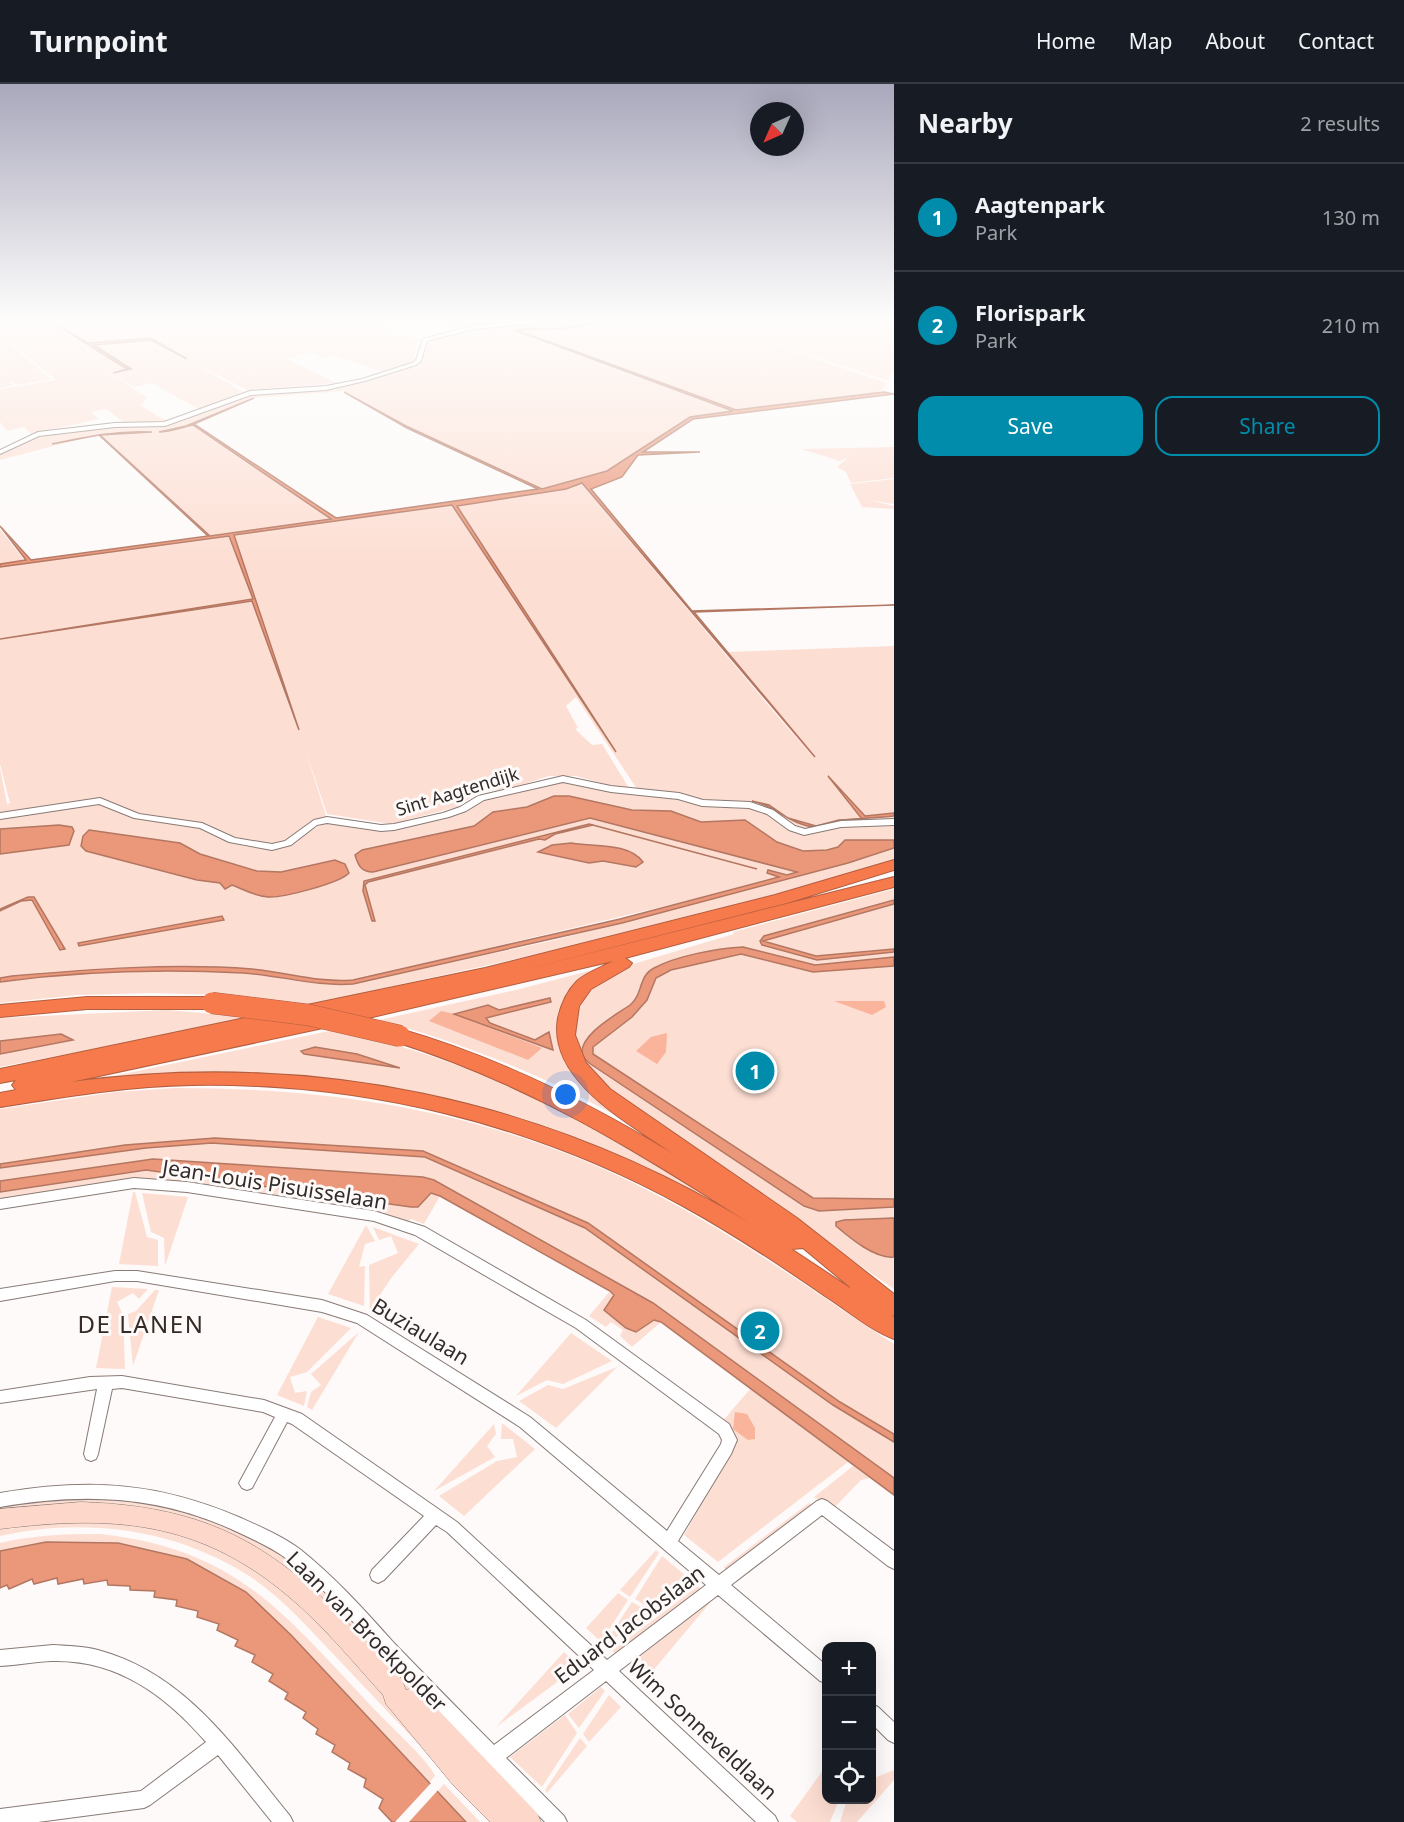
<!DOCTYPE html>
<meta charset="utf-8">
<style>
body{margin:0;font-family:"Noto Sans",sans-serif;background:#20242c;color:#f1f3f6}
.controls{position:absolute;right:18px;bottom:18px;display:grid;overflow:hidden;border-radius:12px;box-shadow:0 6px 24px #0002}
.controls button{width:54px;height:54px;display:grid;place-items:center;padding:0;border:0;border-bottom:2px solid #363941;background:#171b24;color:#f1f3f6;font:30px sans-serif}
.compass{position:absolute;left:750px;top:18px;width:54px;height:54px;border-radius:50%;background:#171b24;box-shadow:0 6px 24px #0002;rotate:225deg}
.you{position:absolute;left:566px;top:1011px;width:21px;height:21px;margin:-15px;border:4px solid #fff;border-radius:50%;background:#1a73e8;box-shadow:0 0 0 9px #1a73e833}
.badge{display:grid;place-items:center;width:39px;height:39px;border-radius:50%;background:#008caa;color:#fff;font-size:20px;font-weight:700}
.pin{position:absolute;translate:-50% -50%;border:3px solid #fff;box-shadow:0 2px 6px #0006}
.list{margin:0;padding:0;list-style:none}
h2{display:flex;justify-content:space-between;align-items:center;height:78px;margin:0;padding:0 24px;font-size:26px}
h2 small{font-size:20px;font-weight:400;color:#9ea1a6}
.list li{display:grid;grid-template-columns:39px 1fr auto;gap:18px;align-items:center;box-sizing:border-box;height:108px;padding:0 24px;border-top:2px solid #363941}
.list b{display:block;font-size:22px;white-space:nowrap}
.list p{margin:0;font-size:20px;white-space:nowrap;color:#9ea1a6}
.list em{font-size:20px;font-style:normal;color:#9ea1a6}
.actions{display:flex;gap:12px;padding:18px 24px}
.actions a{flex:1;padding:14px 0;border:2px solid #008caa;border-radius:18px;text-align:center;font-size:21px;color:#008caa}
.actions .main{background:#008caa;color:#fff}
.icon{flex:none;width:33px;height:33px;fill:none;stroke:currentColor;stroke-width:2;stroke-linecap:round;stroke-linejoin:round}
.map{position:relative;flex:none;width:894px;height:1738px;overflow:hidden}
header{display:flex;align-items:center;gap:36px;box-sizing:border-box;height:84px;padding:0 30px;background:#171b24;border-bottom:2px solid #363941}
header strong{font-size:28px}
nav{display:flex;gap:33px;margin-inline-start:auto;font-size:21px}
main{display:flex}
aside{flex:1;background:#171b24}
.map>svg:first-child{display:block}
.green{fill:#fdded3}
.forest{fill:#f9b49b}
.water{fill:#eb977a;stroke:#b37762;stroke-width:1.5}
.pier{fill:#fdfaf9}
.lines{fill:none;stroke-linecap:round;stroke-linejoin:round}
.street-casing{stroke:#887a75;stroke-width:2}
.secondary-casing{stroke:#887a75;stroke-width:1}
.highway-casing{stroke:#b25e40;stroke-width:2}
.street{fill:#fff;fill-rule:evenodd}
.secondary{fill:#fdd7c9;fill-rule:evenodd}
.highway{fill:#f77a4c;fill-rule:evenodd}
.highway-bridge-casing{stroke:#b25e40;stroke-width:22;stroke-linecap:butt}
.highway-bridge{stroke:#f77a4c;stroke-width:21}
.labels{text-anchor:middle;dominant-baseline:central;stroke-width:6;stroke-linejoin:round;paint-order:stroke}
.street-label{font-size:18px;fill:#312b29;stroke:#fdfaf9}
.near-street-label{font-size:21px;fill:#312b29;stroke:#fdfaf9}
.near-neighbourhood-label{font-size:24px;letter-spacing:1.5px;fill:#352a26;stroke:#fdfaf9}
</style>
<header>
<strong>Turnpoint</strong>
<nav><a>Home</a><a>Map</a><a>About</a><a>Contact</a></nav>
</header>
<main>
<div class="map">
<svg width="894" height="1738" viewBox="0 0 894 1738">
<rect width="100%" height="100%" fill="#fdfaf9"/>
<path class="green" d="M0,236H49L127,285L113,289L131,285L94,261L138,257L89,259L51,236H117L147,253L120,236H380L383,238L379,239L380,242L390,250L421,255L416,261L413,278L383,288L333,271L324,274L311,268L286,275L337,299L247,306L189,276L243,308L200,326L152,299L134,303L110,289L148,314L140,321L157,332L171,338L126,340L106,325L91,328L99,335L31,350L24,343L7,347L0,338V305L56,296L0,250Z
M421,236L556,238L517,241L570,236H697L705,239L704,236H894V288L887,296L880,294L712,240L887,299L880,308L736,326L605,279L733,327L690,333L607,387L544,405L406,342L345,307L254,314L191,340L331,435L209,452L100,350L0,376V369L19,362L29,354L109,343L167,341L251,309L337,303L417,278L423,264L426,277L425,259L473,242C456,245 450,238 429,241Z
M0,252L51,295L18,301L10,297L13,301L0,304V287L8,294L0,286Z
M894,363V394L851,399L846,388L837,383L848,373L859,367L840,377L801,365Z
M894,395V420L868,416L894,422V425L862,423L850,400Z
M581,399L812,673L726,568L894,562V729L865,732L829,693L862,735L894,732V737L804,747L745,718L714,719L637,705L576,613L566,622L578,644L575,645L592,661L602,660L629,704L615,703L576,692H549L509,705L486,707L476,710L457,723L391,740L327,730L305,665L327,735L286,758L270,762L247,759L223,750L208,740L135,729L100,715L0,730V684L7,720L10,719L0,680V555L131,535L0,554V483L230,451L253,516L231,520L253,518L289,622L299,645L233,451L450,421L457,426L616,668L457,422L565,405Z
M0,445L25,477L0,480Z
M556,697L765,727L801,749L811,750L841,742L894,740V776L726,824L574,862L308,921L219,911L151,909L78,911L0,919V898C79,888 159,884 239,889C277,891 315,903 353,900L559,855L831,783L353,896H328L253,885L134,883L0,894V734L97,719L146,736L199,743L243,762L275,765L325,739L395,745L429,737L488,714Z
M894,805V816L764,852L760,857L817,876L894,868V873L815,881L743,863L717,866L673,877L657,882L642,896L635,917L589,952L581,966L589,979L804,1122L846,1125L894,1123V1205L640,1030L590,990L574,960V929L591,902L623,883L734,850L733,848Z
M894,820V865L816,872L763,857Z
M731,870L751,871L813,888L894,881V1115L813,1114L593,970V963L644,920L653,898L661,890Z
M600,884L560,952L634,1042C553,995 469,961 379,936L520,905Z
M167,926L248,933L219,941L0,983V970L72,956L61,950L0,957V934Z
M334,946C546,989 715,1115 894,1231V1234C819,1186 746,1134 667,1094C489,1003 307,978 109,993Z
M176,1004C345,1004 500,1030 651,1108C736,1151 814,1208 894,1260V1394L653,1219L434,1096L423,1093L153,1075L0,1097V1084L146,1064L212,1059L425,1073L585,1144L609,1160L612,1157L588,1139L423,1067L215,1054L125,1061L0,1080V1025L116,1008Z
M146,1086L411,1123H418L431,1109L440,1112L424,1140L411,1135L407,1138L180,1098L0,1116V1108Z
M133,1108H135L147,1153L158,1156V1182L119,1180Z
M142,1109L188,1113L165,1182L164,1154L151,1148Z
M366,1141L375,1157L365,1160L359,1183L365,1182L364,1222L328,1210Z
M373,1143L419,1160L392,1193L370,1226L369,1181L398,1169L391,1152L379,1156Z
M112,1203L148,1205L139,1215L133,1209L117,1218L123,1231L125,1285L96,1284Z
M155,1206H159L133,1282L128,1230L136,1227Z
M610,1207L614,1211L604,1226L626,1244L636,1248L654,1236L661,1238L632,1263L620,1252L623,1246L611,1238L606,1243L589,1232Z
M318,1233L351,1244L307,1288L290,1293L295,1309L307,1307L304,1322L277,1311Z
M359,1248L312,1326L307,1323L311,1308L321,1301L311,1290Z
M571,1249L612,1277L563,1300L547,1296L516,1312Z
M617,1283L556,1344L519,1317L548,1301L563,1305Z
M751,1304L848,1378L718,1478L684,1451L738,1355L721,1339Z
M502,1339L535,1365L464,1432L439,1412L497,1377L517,1373L513,1355H501Z
M494,1340L496,1350L487,1362L495,1373L434,1407Z
M853,1382L870,1394L861,1396L833,1425L814,1413Z
M43,1412L170,1418L269,1461L325,1506L453,1636L458,1660L349,1547L191,1436L159,1427L93,1419L0,1429V1419Z
M809,1419L812,1421L727,1487L725,1486L724,1483Z
M97,1432L196,1452L277,1498L384,1604L440,1682C405,1646 371,1610 336,1573C308,1544 281,1512 246,1490C173,1444 83,1433 0,1452V1445L9,1441L10,1445L19,1443V1437Z
M100,1450C240,1465 286,1533 377,1628C389,1641 430,1678 435,1692L429,1699L291,1551L246,1508L46,1458L0,1467V1459C33,1451 66,1450 100,1450Z
M656,1466L659,1469L630,1513L620,1506Z
M662,1472L691,1496L653,1526L635,1515Z
M698,1502L701,1505L616,1570L612,1567Z
M618,1509L628,1516L601,1558L586,1544Z
M714,1514L645,1596L629,1581Z
M632,1518L649,1528L606,1561L604,1560Z
M564,1568L579,1582L496,1643Z
M601,1603L605,1607L579,1644L568,1630Z
M609,1611L621,1623L589,1658L583,1650Z
M565,1631L577,1649L542,1703L510,1673Z
M580,1654L587,1662L547,1709L545,1706Z
M826,1682V1716H839L830,1738H797L790,1732Z
M894,1686V1696L857,1738H840L847,1716H872V1695Z
M444,1700L480,1738H466L437,1708Z"/>
<path class="forest" d="M834,917H884L886,923L872,931Z
M441,927L454,930L542,964L528,976L429,937Z
M667,949L666,968L657,980L636,967L651,953Z
M735,1328L747,1330L755,1344V1355L748,1356L733,1345Z"/>
<path class="water" d="M49,236L88,259L151,254L187,275L151,256L94,261L131,285L113,289L127,285Z
M600,236C589,239 578,243 566,244C550,246 533,243 517,246L736,326L884,308L894,310L693,335L643,368H700L638,371L622,393L591,405L692,527L894,521L694,528L815,673L582,399L566,405L457,422L616,668L452,421L234,451L299,646L252,517L0,555L253,515L229,452L0,483V480L26,476L0,442L31,476L208,452L99,351L52,360C86,353 117,346 152,348L100,351L210,452L331,435L193,341C182,343 171,348 159,348L186,342L254,314L194,340L336,434L538,405L407,344L344,308L406,342L542,405L607,387L690,333L733,327L514,246L567,244Z
M828,692L865,732L894,729V732C877,734 860,734 843,736C834,737 824,743 816,743C791,742 775,721 752,717L769,721L788,734L816,742L839,736L862,735Z
M554,712H569L632,726L671,727L701,738L745,736L777,758L803,767L827,766L838,763L845,756H894V764L848,779L622,839L353,900C316,903 280,891 243,889C162,885 81,887 0,898V894L12,892C92,885 172,879 252,885C286,888 319,899 353,896L620,835L779,793L767,789L768,786L787,791L797,788L590,734L373,788C361,788 358,781 355,771L362,766L474,742L493,728L527,723Z
M589,740L757,785L593,741L555,750L545,756L539,755L368,798L365,801L375,837H372L363,807L364,797Z
M59,741L72,743L74,747L69,761L0,770V745Z
M89,746L180,759L200,770L257,787L281,788L335,776L345,780L349,789C340,799 283,814 268,813C254,812 245,806 232,801L225,805L220,799L197,796L86,767L81,762L83,752Z
M571,759C592,763 629,758 643,778L636,783L603,777L589,779L538,768L552,761Z
M28,813H34L65,865L60,866L32,816L21,817L0,827V825Z
M894,816V820L763,857L816,872L894,865V868L817,876L762,861L760,857L764,852Z
M222,832L224,836L79,862L78,859Z
M743,863L815,881L894,873V882L813,888L741,870L671,886L656,894L647,916L632,933L593,963V970L813,1114L894,1115V1123L819,1127L804,1122L589,979L582,972C578,951 616,931 630,921C643,911 638,892 654,884C676,872 718,864 743,863Z
M550,914L551,918L486,934L490,939L535,956L549,948L553,966L454,930L488,921L499,926Z
M61,950L73,956L0,970V957Z
M315,963L357,970L400,984L304,970L301,967Z
M215,1054L423,1067L588,1139L840,1318L894,1350V1358L833,1321L585,1144L425,1073L212,1059L146,1064L0,1084V1080L125,1061Z
M153,1075L423,1093L434,1096L653,1219L894,1394V1411L661,1238L654,1236L636,1248L626,1244L604,1226L614,1211L610,1207L440,1112L431,1109L418,1123H411L146,1086L0,1108V1097Z
M894,1134V1173C875,1175 850,1154 836,1142V1138L844,1136Z
M46,1458L118,1459L187,1475L246,1508L291,1551L466,1738H392L379,1724L383,1715L364,1703L366,1695L348,1685L350,1679L332,1668L335,1661L316,1650L318,1645L303,1634L306,1628L285,1615L288,1609L269,1597L273,1590L252,1578L255,1571L235,1562L238,1556L217,1546L219,1540L197,1533L198,1527L176,1522L177,1516L154,1513L155,1507L130,1506V1502L108,1501L107,1496L84,1500L83,1495L58,1500L57,1494L34,1500L32,1495L9,1505L7,1501L0,1504V1467Z"/>
<path class="pier" d="M432,1698L439,1705L409,1738H395Z"/>
<g class="lines">
<defs>
<path id="street" d="M542,236H569L475,245L427,257L421,277L416,281L365,297L326,306L251,311L165,342L115,343L39,352L0,370V366L38,348L115,339L164,338L250,307L326,302L362,295L412,279L416,276L423,255L475,241Z
M563,692L611,702L679,709L703,716L750,718L773,726L795,742L805,745L841,737L894,735V741L841,743L804,751L789,746L767,730L749,724L702,722L678,715L611,708L563,698L484,716L466,727L449,733L394,746L381,747L327,739L317,741L291,761L272,766L229,758L200,744L134,734L99,720L0,735V729L100,714L139,730L202,739L235,754L272,760L285,757L314,736L327,733L381,741L394,740L443,729L460,723L478,712Z
M134,1094L187,1098L374,1127L425,1143L586,1236L729,1340L737,1356L731,1370L678,1457L719,1491L817,1417L822,1415L827,1417L894,1467V1485L888,1482L822,1431L731,1501L826,1581V1599L820,1597L718,1511L619,1587L775,1732L778,1738H756L606,1597L506,1674L564,1732L567,1738H545L491,1684L489,1685L483,1682L480,1676L481,1673C444,1635 408,1597 372,1558C345,1530 319,1498 287,1475C271,1463 250,1454 231,1445C154,1411 82,1409 0,1423V1409C89,1394 158,1398 241,1434C261,1443 284,1453 301,1466C336,1494 366,1528 395,1560C428,1594 461,1628 494,1661L594,1586L447,1448L436,1441L384,1496L378,1499L372,1496L370,1491L372,1486L424,1432L292,1340L287,1338L252,1404L247,1406L242,1404L239,1399L275,1333L263,1328L122,1304L112,1305L98,1370L96,1375L91,1377L86,1375L84,1370L97,1305L0,1319V1307L90,1293L122,1292L264,1316L302,1330L457,1438L607,1576L706,1501L520,1343L357,1239L322,1228L137,1197H115L0,1217V1205L115,1187H137L322,1216L367,1231L530,1333L667,1447L721,1360L722,1356L719,1350L576,1244L415,1151L374,1137L187,1108L134,1104L0,1125V1115Z
M53,1561C67,1562 84,1562 98,1566C187,1590 235,1665 290,1732L293,1738H272L218,1671L150,1721L144,1724L38,1738H0V1725L141,1707L206,1658C165,1611 117,1575 51,1577C34,1578 17,1581 0,1582V1566Z
M872,1620L878,1623L894,1638V1659L888,1656L872,1640Z"/>
<path id="secondary" d="M81,1418C241,1423 297,1484 401,1594L406,1606L411,1604L420,1607L537,1729L541,1738H490L454,1702L386,1620L383,1611C352,1577 323,1541 288,1512C198,1436 112,1431 0,1445V1425Z"/>
<path id="highway" d="M894,776V786L787,819L511,889L894,793V803L625,874L632,879L629,883L591,905L579,922L575,951L586,979L610,1005L797,1134L894,1210V1232L891,1231L894,1233V1255C870,1246 847,1226 825,1212C779,1180 732,1149 683,1122C532,1039 363,998 191,1001C127,1002 63,1013 0,1023V1009L16,1006L12,1001L16,996L0,999V985L485,884L775,811ZM613,877C602,883 586,889 577,897C567,907 561,921 558,934C547,997 631,1040 675,1071C588,1018 498,973 400,945L393,947L390,952L393,957C529,1000 632,1064 751,1140C544,1014 311,966 71,998L351,938ZM803,1164L850,1203V1204L791,1165Z
M87,913H212L219,915L221,919L219,923L212,925H87L0,933V921Z"/>
</defs>
<use href="#street" class="street-casing"/>
<use href="#secondary" class="secondary-casing"/>
<use href="#highway" class="highway-casing"/>
<use href="#street" class="street"/>
<use href="#secondary" class="secondary"/>
<use href="#highway" class="highway"/>
<defs>
<path id="highway-bridge" d="M212,919L309,931L400,952"/>
</defs>
<use href="#highway-bridge" class="highway-bridge-casing"/>
<use href="#highway-bridge" class="highway-bridge"/>
</g>
<linearGradient id="sky" x2="0" y2="1"><stop stop-color="#a9a8bc"/><stop offset="0.49" stop-color="#fefdfc"/><stop offset="1" stop-color="#fefdfc" stop-opacity="0"/></linearGradient>
<rect width="894" height="480" fill="url(#sky)"/>
<g class="labels">
<g class="street-label">
<text transform="translate(457 707) rotate(-17)">Sint Aagtendijk</text>
</g>
<g class="near-street-label">
<text transform="translate(275 1100) rotate(9)">Jean-Louis Pisuisselaan</text>
<text transform="translate(421 1247) rotate(31)">Buziaulaan</text>
<text transform="translate(629 1540) rotate(-37)">Eduard Jacobslaan</text>
<text transform="translate(367 1547) rotate(45)">Laan van Broekpolder</text>
<text transform="translate(703 1645) rotate(43)">Wim Sonneveldlaan</text>
</g>
<g class="near-neighbourhood-label">
<text x="141" y="1239">DE LANEN</text>
</g>
</g>
</svg>
<div class="controls">
<button>+</button>
<button>−</button>
<button><svg class="icon" aria-label="locate" viewBox="0 0 24 24"><circle cx="12" cy="12" r="6"/><path d="M12 2v4M12 18v4M2 12h4M18 12h4"/></svg></button>
</div>
<svg class="compass" viewBox="-18 -18 36 36"><path d="M0-13l5 13h-10z" fill="#e53935"/><path d="M0 13l5-13h-10z" fill="#9ea1a6"/></svg>
<div class="you"></div>
<div class="pin badge" style="left:755px;top:987px">1</div>
<div class="pin badge" style="left:760px;top:1247px">2</div>
</div>
<aside>
<h2>Nearby<small>2 results</small></h2>
<ul class="list">
<li><span class="badge">1</span><div><b>Aagtenpark</b><p>Park</p></div><em>130 m</em></li>
<li><span class="badge">2</span><div><b>Florispark</b><p>Park</p></div><em>210 m</em></li>
</ul>
<div class="actions"><a class="main">Save</a><a>Share</a></div>
</aside>
</main>
